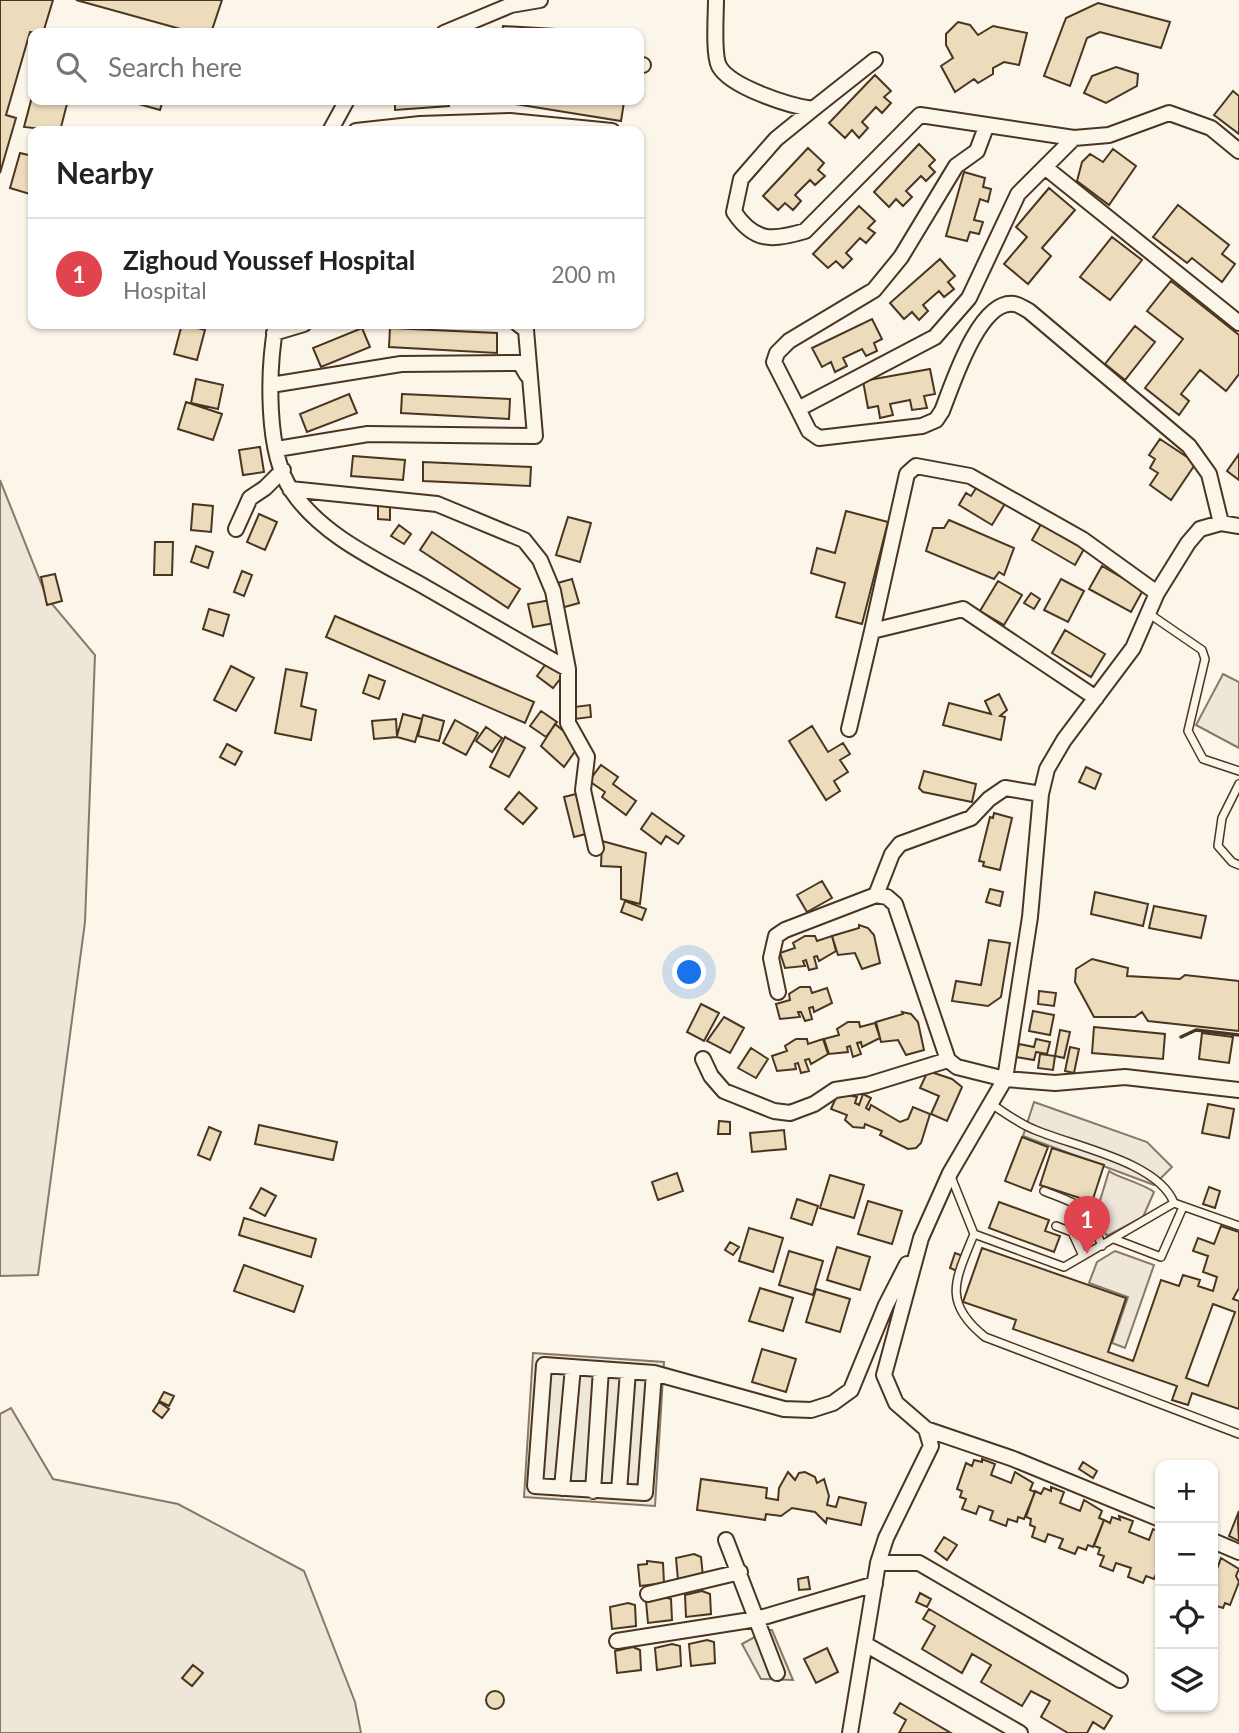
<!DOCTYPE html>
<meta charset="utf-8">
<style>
body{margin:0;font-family:Lato,sans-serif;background:#f2f2f2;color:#222}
.controls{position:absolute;right:21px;bottom:21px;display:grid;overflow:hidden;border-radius:14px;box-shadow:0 2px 5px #0004}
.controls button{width:63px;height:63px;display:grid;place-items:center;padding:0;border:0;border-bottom:2px solid #e0e0e0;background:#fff;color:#222;font:35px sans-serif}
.you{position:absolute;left:690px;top:973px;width:24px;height:24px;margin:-18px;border:5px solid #fff;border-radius:50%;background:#1a73e8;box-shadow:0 0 0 10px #1a73e833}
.badge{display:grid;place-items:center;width:46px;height:46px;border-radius:50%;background:#2563eb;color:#fff;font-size:23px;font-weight:700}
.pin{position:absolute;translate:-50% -58px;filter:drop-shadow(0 2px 4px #0008)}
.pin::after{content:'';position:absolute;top:37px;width:24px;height:21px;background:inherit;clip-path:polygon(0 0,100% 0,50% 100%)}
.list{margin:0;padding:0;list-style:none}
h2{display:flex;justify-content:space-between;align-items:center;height:91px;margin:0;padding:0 28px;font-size:30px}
h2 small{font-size:23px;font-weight:400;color:#767676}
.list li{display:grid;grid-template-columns:46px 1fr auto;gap:21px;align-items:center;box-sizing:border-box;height:112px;padding:0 28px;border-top:2px solid #e0e0e0}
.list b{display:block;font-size:26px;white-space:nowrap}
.list p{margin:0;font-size:23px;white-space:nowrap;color:#767676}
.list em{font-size:23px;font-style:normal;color:#767676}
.icon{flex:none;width:38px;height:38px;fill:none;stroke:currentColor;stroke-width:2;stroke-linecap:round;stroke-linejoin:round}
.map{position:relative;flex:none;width:1239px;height:1733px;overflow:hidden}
.search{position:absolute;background:#fff;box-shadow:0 2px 5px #0004;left:28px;top:28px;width:616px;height:77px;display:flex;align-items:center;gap:18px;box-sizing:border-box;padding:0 24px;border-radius:14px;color:#767676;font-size:26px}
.panel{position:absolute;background:#fff;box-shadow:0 2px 5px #0004;left:28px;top:126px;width:616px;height:203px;border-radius:14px}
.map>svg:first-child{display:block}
.green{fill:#ede6d9;stroke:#887966;stroke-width:2}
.parking{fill:#ede7d9;stroke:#887966;stroke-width:2}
.building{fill:#ecdcbc;stroke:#4a3520;stroke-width:2;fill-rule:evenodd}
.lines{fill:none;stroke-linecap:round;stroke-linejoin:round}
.service-casing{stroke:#4a3520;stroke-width:10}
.minor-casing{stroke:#4a3520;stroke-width:18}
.service{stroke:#fbf6e9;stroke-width:7}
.minor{stroke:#fbf6e9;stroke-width:14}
.wall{stroke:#4a3520;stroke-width:3.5}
</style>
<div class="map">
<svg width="1239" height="1733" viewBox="0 0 1239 1733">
<rect width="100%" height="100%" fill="#fbf6e9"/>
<path class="green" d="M0,480L47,598L95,655L85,922L38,1275L0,1276Z
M1223,674L1239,682V748L1196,725Z
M1109,1171C1116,1177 1142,1183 1154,1192L1143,1217L1107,1236L1095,1217Z
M1115,1251L1154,1265L1125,1348L1112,1343L1128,1297L1089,1283L1097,1262Z
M11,1408L53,1479L178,1504L304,1571L355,1702L361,1733H0V1414Z"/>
<path class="parking" d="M1034,1102L1147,1142L1172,1167L1154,1185L1023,1136Z
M533,1353L664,1362L655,1506L524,1497Z
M760,1629L772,1630L793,1680L761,1679L742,1644L753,1638Z"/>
<path class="building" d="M0,0H53L43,33L30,32L6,115L16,118L0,173Z
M76,0H222L211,33H195Z
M1098,3L1170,22L1161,48L1100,32L1087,38L1070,86L1044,76L1066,18Z
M958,22L970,25L978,35L993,26L1027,33L1019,65L1004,62L993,68V74L978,83L974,79L955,92L941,66L953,58L946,45V34Z
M503,26L611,32L610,33H502Z
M1116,67L1138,74L1137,86L1106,103L1084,93L1092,76Z
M875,75L891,91L884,97L891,103L882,113L876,107L862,122L868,128L859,138L852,130L845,138L829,123Z
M1233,91L1239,96V134L1214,115Z
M33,93V100H68L60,131L24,127Z
M136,100H163L160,110L135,103Z
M395,100H448L449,106L395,110Z
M516,100H612L624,102L621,121L515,104Z
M919,144L935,160L929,166L935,172L926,181L921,176L906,191L912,197L903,206L896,199L889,207L874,192Z
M808,148L824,163L818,170L825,176L815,185L810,180L795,195L801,201L793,210L785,203L778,210L763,196Z
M1113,149L1136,166L1109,205L1077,181L1082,162L1090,154L1103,162Z
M20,153L33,156V195L10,188Z
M964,172L985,178L983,187L991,189L988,202L980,199L974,220L983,222L979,234L970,232L967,241L946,236Z
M1049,188L1075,210L1042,248L1051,256L1028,284L1004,264L1027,237L1016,227Z
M1178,205L1229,245L1222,254L1235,264L1222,282L1192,258L1187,263L1153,237Z
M859,206L875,221L868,228L875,233L866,243L860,238L846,253L852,259L843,268L836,261L828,268L813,254Z
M1112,237L1142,260L1110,300L1080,277Z
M940,259L955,276L948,282L954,289L944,297L939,291L923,305L928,311L919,320L912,312L904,319L890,303Z
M1171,281L1239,335V374L1226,391L1200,370L1181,394L1189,401L1179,415L1145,388L1183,339L1147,311Z
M872,319L882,339L874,343L877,351L866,356L862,349L843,358L847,366L835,372L831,362L822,367L812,348Z
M182,324L205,330L197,360L174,354Z
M1135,326L1155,342L1125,380L1105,364Z
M362,328L370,347L321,367L313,348Z
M390,328L497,333V353L389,347Z
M930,369L935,394L924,396L927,408L912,410L910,400L890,404L893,415L880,418L878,406L868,408L863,381Z
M196,379L223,385L218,409L191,403Z
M349,394L357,413L307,432L300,414Z
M402,394L510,399L509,419L401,413Z
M186,402L222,414L213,440L178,429Z
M1160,439L1196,463L1171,500L1150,485L1158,473L1150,468L1155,459L1149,455Z
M260,447L264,472L243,475L239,450Z
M1239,454V480L1227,471Z
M353,456L405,460L403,480L351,476Z
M423,462L531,467L530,486L423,481Z
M978,485L1006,502L992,525L959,505L966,493L971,496Z
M378,502L390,503V520L378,519Z
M193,504L213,506L211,532L191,530Z
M846,511L888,522L862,624L836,617L845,583L811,573L817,548L835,553Z
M259,514L277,522L265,550L247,542Z
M568,517L591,523L580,562L556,555Z
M949,520L1014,548L1004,575L999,572L994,579L926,551L933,528H944Z
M1041,524L1084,549L1075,565L1032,540Z
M399,525L411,534L404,544L391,536Z
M432,532L520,589L508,608L420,550Z
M155,542H173L172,575H154Z
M196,546L213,552L208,568L191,562Z
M1102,566L1143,590L1131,612L1089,589Z
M242,571L252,575L244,596L234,592Z
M55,574L62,601L47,605L41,577Z
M572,579L579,603L561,608L554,584Z
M1061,579L1084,591L1068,622L1044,610Z
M998,581L1022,595L1004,625L980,611Z
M1031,593L1040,599L1034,609L1024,603Z
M551,600L555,623L533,627L528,604Z
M209,609L229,615L223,636L203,629Z
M335,616L534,702L525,723L326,637Z
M1065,630L1105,654L1091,677L1052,653Z
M548,661L564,674L553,688L537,676Z
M231,666L254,678L236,711L214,700Z
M286,669L307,673L301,706L316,710L311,740L275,733Z
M369,675L385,681L379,699L363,693Z
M999,694L1007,710L1000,716L1005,717L1001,740L943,725L949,703L991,714L985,701Z
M590,705L591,717L575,719L574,707Z
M541,711L557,722L546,737L530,726Z
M403,714L422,719L415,742L397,737L374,739L372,721L396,719L397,736Z
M423,715L444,721L439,741L418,736Z
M455,720L478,733L466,755L443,743Z
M555,724L566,733L576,750L564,767L541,746Z
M812,726L828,752L843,743L850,754L840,760L848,772L834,781L840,791L826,800L789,741Z
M486,727L502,738L492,752L476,741Z
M505,737L525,748L509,777L490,767Z
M227,744L242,752L235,765L220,757Z
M601,765L618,777L613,784L636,801L626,815L602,797L605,792L589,781Z
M1086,767L1101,774L1095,789L1079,782Z
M924,771L976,784L972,802L923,792L919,788Z
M519,792L537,808L523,824L505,809Z
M576,794L586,834L574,837L564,797Z
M652,813L684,836L678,844L666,836L661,844L641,829Z
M994,813L1012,818L1000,870L983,866L984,862L979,861L990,817L993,818Z
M602,841L646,853L640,904L621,899V867L601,866Z
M822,881L832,898L807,912L797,895Z
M990,889L1003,892L1000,906L986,902Z
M1095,892L1148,904L1143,926L1091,914Z
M625,901L646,909L642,920L621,912Z
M1154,906L1206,916L1201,938L1149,928Z
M859,925L868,928L874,935L880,963L862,969L855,953L838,955L832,936L859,928Z
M805,936H815L817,941L832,936L836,951L819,961L817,956L814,957L817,968L809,970L806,960L803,961L805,966L785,968L780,953L795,948L793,943Z
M989,940L1010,943L1001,997L988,1006L952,1001L956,981L981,985Z
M1092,959L1128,968L1127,976L1180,979L1185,975L1239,981V1031L1148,1021L1142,1012L1135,1017H1094L1075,982L1076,969Z
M800,987H810L812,993L827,988L832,1003L814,1012L813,1007L809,1008L812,1019L805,1021L801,1012H798L800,1017L780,1019L776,1004L790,1000L789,994Z
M1039,991L1056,993L1054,1006L1038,1004Z
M701,1004L719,1013L704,1041L687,1032Z
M1033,1011L1054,1015L1050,1035L1029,1031Z
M902,1012L911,1014L918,1022L924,1050L906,1055L898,1040L881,1042L876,1022L903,1014Z
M724,1017L744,1028L730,1053L707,1041Z
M848,1022H859L860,1027L875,1023L880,1038L862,1047L861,1042L857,1043L861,1054L853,1057L850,1046L847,1047L848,1052L829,1054L824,1039L839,1035L837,1029Z
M1094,1027L1165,1034L1163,1059L1092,1053Z
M1060,1030L1070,1032L1064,1058L1055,1056Z
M1202,1033L1233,1037L1229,1063L1199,1059Z
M796,1039H807L808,1044L823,1039L828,1054L811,1064L809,1059L805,1060L809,1071L801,1073L798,1063L795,1064L796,1069L777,1071L772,1056L787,1051L785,1046Z
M1036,1039L1050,1042L1047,1054L1036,1052L1034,1060L1016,1057L1019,1044L1034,1047Z
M1070,1047L1079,1049L1074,1073L1065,1071Z
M751,1048L768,1059L756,1078L738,1068Z
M1040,1054L1055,1056L1053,1070L1038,1068Z
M928,1071L952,1079L962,1087L947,1121L931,1114L939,1096L920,1088Z
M838,1093L857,1097L855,1103L859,1105L863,1094L871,1098L866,1108L869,1110L871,1105L900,1122L908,1119L913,1107L930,1114L921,1143L916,1148L908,1149L880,1135L882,1131L865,1124L864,1128L853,1127L845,1120L847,1115L831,1109Z
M1208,1104L1234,1109L1229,1138L1202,1133Z
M719,1121L730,1122V1134H718Z
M259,1125L337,1142L333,1160L255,1144Z
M209,1127L221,1132L210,1160L198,1155Z
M784,1130L786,1149L752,1152L750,1133Z
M1022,1137L1048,1147L1031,1191L1005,1181Z
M1052,1148L1104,1165L1092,1202L1040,1185Z
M677,1173L683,1191L658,1200L652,1182Z
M830,1175L864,1185L854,1218L820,1208Z
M1209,1187L1220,1191L1215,1208L1203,1204Z
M261,1188L276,1196L265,1216L250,1208Z
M797,1199L818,1206L812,1225L791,1218Z
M868,1201L902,1211L892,1244L858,1234Z
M999,1202L1049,1220L1045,1231L1060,1236L1054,1252L989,1228Z
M244,1218L316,1239L311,1257L239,1235Z
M1221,1226L1239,1232V1288L1233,1299L1239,1301V1409L1192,1393L1188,1405L1172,1400L1177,1386L1013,1329L1016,1320L963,1302L982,1248L1126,1298L1108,1352L1133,1361L1161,1280L1179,1286L1183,1275L1200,1280L1198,1286L1213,1291L1217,1277L1203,1272L1208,1256L1193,1251L1198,1238L1214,1244ZM1213,1304L1235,1312L1208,1386L1186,1378Z
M749,1228L783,1238L773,1272L739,1261Z
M730,1242L739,1247L733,1255L725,1250Z
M837,1247L870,1257L860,1290L827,1280Z
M789,1251L823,1261L813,1295L779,1285Z
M955,1253L963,1256L957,1271L950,1268Z
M244,1265L303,1286L294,1312L234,1291Z
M760,1288L793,1298L783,1331L749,1321Z
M816,1289L850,1299L840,1332L806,1322Z
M762,1349L796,1359L786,1392L752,1382Z
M164,1392L174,1396L169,1406L159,1401Z
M159,1402L169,1409L162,1418L153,1411Z
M982,1459L995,1464L991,1475L1011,1483L1015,1472L1033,1483L1030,1490L1035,1492L1024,1519L1018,1517L1017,1522L1008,1519L1006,1526L990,1520L993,1511L979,1506L976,1514L962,1509L966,1499L960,1497L962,1491L957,1489L966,1463L972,1466L974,1460L982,1462Z
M1083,1462L1097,1471L1093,1478L1079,1469Z
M788,1472L795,1480L799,1473L805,1472L815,1477L817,1483L824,1479L829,1496L827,1505L836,1507L839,1497L866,1503L861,1525L827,1518L826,1523L815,1512L792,1508L781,1516L766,1514L765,1520L697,1510L701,1479L767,1488L766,1498L778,1500L779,1488Z
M1051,1487L1064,1492L1060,1503L1080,1511L1084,1500L1102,1511L1099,1518L1104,1520L1093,1547L1088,1545L1086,1550L1078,1547L1075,1554L1059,1548L1063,1539L1048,1534L1045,1542L1032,1537L1035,1527L1030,1525L1031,1519L1026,1517L1035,1491L1041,1494L1044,1488L1051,1491Z
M1239,1511L1238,1523L1239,1541L1229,1536Z
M1119,1516L1133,1521L1129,1532L1149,1540L1153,1529L1160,1532V1576L1156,1574L1154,1579L1146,1576L1143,1583L1128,1577L1131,1568L1116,1563L1113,1571L1100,1566L1104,1556L1098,1554L1100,1548L1094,1546L1104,1520L1110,1523L1112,1517L1120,1520Z
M944,1537L957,1545L947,1560L935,1551Z
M694,1554L701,1557L703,1577L678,1580L676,1558Z
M1221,1558L1239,1569L1236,1576L1239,1582L1230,1605L1225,1603L1223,1608L1214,1605L1213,1609V1567L1217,1569Z
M647,1561L663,1563L664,1583L640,1586L638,1565L647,1564Z
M808,1577L810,1589L799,1590L798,1579Z
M702,1591L710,1594L711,1614L686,1617L685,1595Z
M920,1593L931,1599L927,1607L916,1602Z
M664,1597L671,1599L672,1620L648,1623L646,1601Z
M628,1603L635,1605L636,1626L612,1629L610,1607Z
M929,1609L1112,1716L1104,1729L1093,1722L1087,1733H1068L1041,1717L1050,1701L1031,1691L1022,1706L981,1682L991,1665L972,1654L962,1673L922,1649L935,1626L923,1619Z
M707,1640L714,1642L715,1663L691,1666L689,1644Z
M672,1644L680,1646L681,1666L657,1670L655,1648Z
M633,1647L640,1650L641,1670L617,1673L615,1651Z
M827,1648L838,1672L816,1683L804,1659Z
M193,1665L203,1673L192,1686L182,1678Z
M486 1700a9 9 0 1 1 18 0a9 9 0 1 1-18 0Z
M900,1703L951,1733H899L906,1720L894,1713Z"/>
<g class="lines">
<defs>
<path id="service" d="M1148,613L1202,650L1205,659L1188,731L1203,759L1239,771
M1239,784L1222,818L1218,846L1232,862L1239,865
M991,1104C1004,1112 1018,1123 1033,1129C1071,1146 1158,1161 1174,1203
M950,1174L974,1234C956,1279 941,1302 985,1337L1239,1434
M1044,1191C1084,1207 1085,1204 1102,1246
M1056,1226L1072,1232L1083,1256
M974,1234L1064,1267L1174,1203L1239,1226
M1114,1239L1161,1257L1183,1207"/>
<path id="minor" d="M716,0C716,15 713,54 719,66C730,87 790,106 813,109L875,60
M444,33L511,5L540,0
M639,65H643
M813,109L776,139L741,179L734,212C754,242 772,241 805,231L920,115L1074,138L1109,135L1169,113L1211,128L1239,151
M986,127L977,151L956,166L901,257L874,290L789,341L777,353L774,362L798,409L935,337L969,298L1018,194L1074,138
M330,131L347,100
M356,131L420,124L510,121L612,131
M1046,168L1239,323
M276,324C268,368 265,453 292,491C322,536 379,561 425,587C472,614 520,642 568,669
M274,333L304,324
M271,385L401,364L520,363L527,375
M798,409L809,431L819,438L922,426L936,420L942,411C952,386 979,299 1014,304C1018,304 1025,309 1029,311L1189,446L1209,474L1221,523
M277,449L368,434L535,436L526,330L518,324
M290,489L437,504L524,540L540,560L553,591L568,669V723L587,757L583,790L596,848
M236,529L250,498L265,488L283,470
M1096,698L963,609L872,631L907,474L916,466L970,476L1082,539L1157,593
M849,729L872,631
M876,895L892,854L900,844L971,818L989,799L1005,788L1041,794
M778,992L771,958L776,936L785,930L876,895L887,897L895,904L948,1060L957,1067L1005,1079L1055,1083L1125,1077L1239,1090
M703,1059L711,1076L724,1091L774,1111L790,1113L814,1104L835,1090L867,1085L948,1060
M654,1373L645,1493L535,1486L544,1365L654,1373L784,1409L811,1410L833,1403L851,1390L886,1305L907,1264
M926,1429L1011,1458L1160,1519
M562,1488L573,1367
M593,1491L601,1369
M619,1491L628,1371
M726,1540L777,1673
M1213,1541L1239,1552
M878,1563H919L1120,1680
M648,1594L740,1572
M617,1641L757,1619L875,1584
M865,1644L1020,1733
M850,1733L878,1563L886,1538L931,1446L926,1429L896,1403L884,1375L921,1238L950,1173L1005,1079L1030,917L1041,794L1047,769L1064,740L1133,648L1157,593L1188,543L1200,529L1221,523L1239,526"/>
</defs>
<use href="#service" class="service-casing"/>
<use href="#minor" class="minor-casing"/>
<use href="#service" class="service"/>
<use href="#minor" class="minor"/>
<path class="wall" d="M1181,1037L1196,1030L1239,1035"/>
</g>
</svg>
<div class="controls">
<button>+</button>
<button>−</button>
<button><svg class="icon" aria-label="locate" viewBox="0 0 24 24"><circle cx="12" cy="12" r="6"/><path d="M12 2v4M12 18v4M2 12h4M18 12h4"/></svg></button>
<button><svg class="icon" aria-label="layers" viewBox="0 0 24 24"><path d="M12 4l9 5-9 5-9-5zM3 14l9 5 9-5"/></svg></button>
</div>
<div class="you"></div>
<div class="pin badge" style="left:1087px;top:1254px;background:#e0444e">1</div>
<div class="search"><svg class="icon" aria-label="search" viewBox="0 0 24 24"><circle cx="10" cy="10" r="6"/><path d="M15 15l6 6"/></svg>Search here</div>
<section class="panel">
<h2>Nearby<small></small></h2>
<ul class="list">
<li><span class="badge" style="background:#e0444e">1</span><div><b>Zighoud Youssef Hospital</b><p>Hospital</p></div><em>200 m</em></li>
</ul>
</section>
</div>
